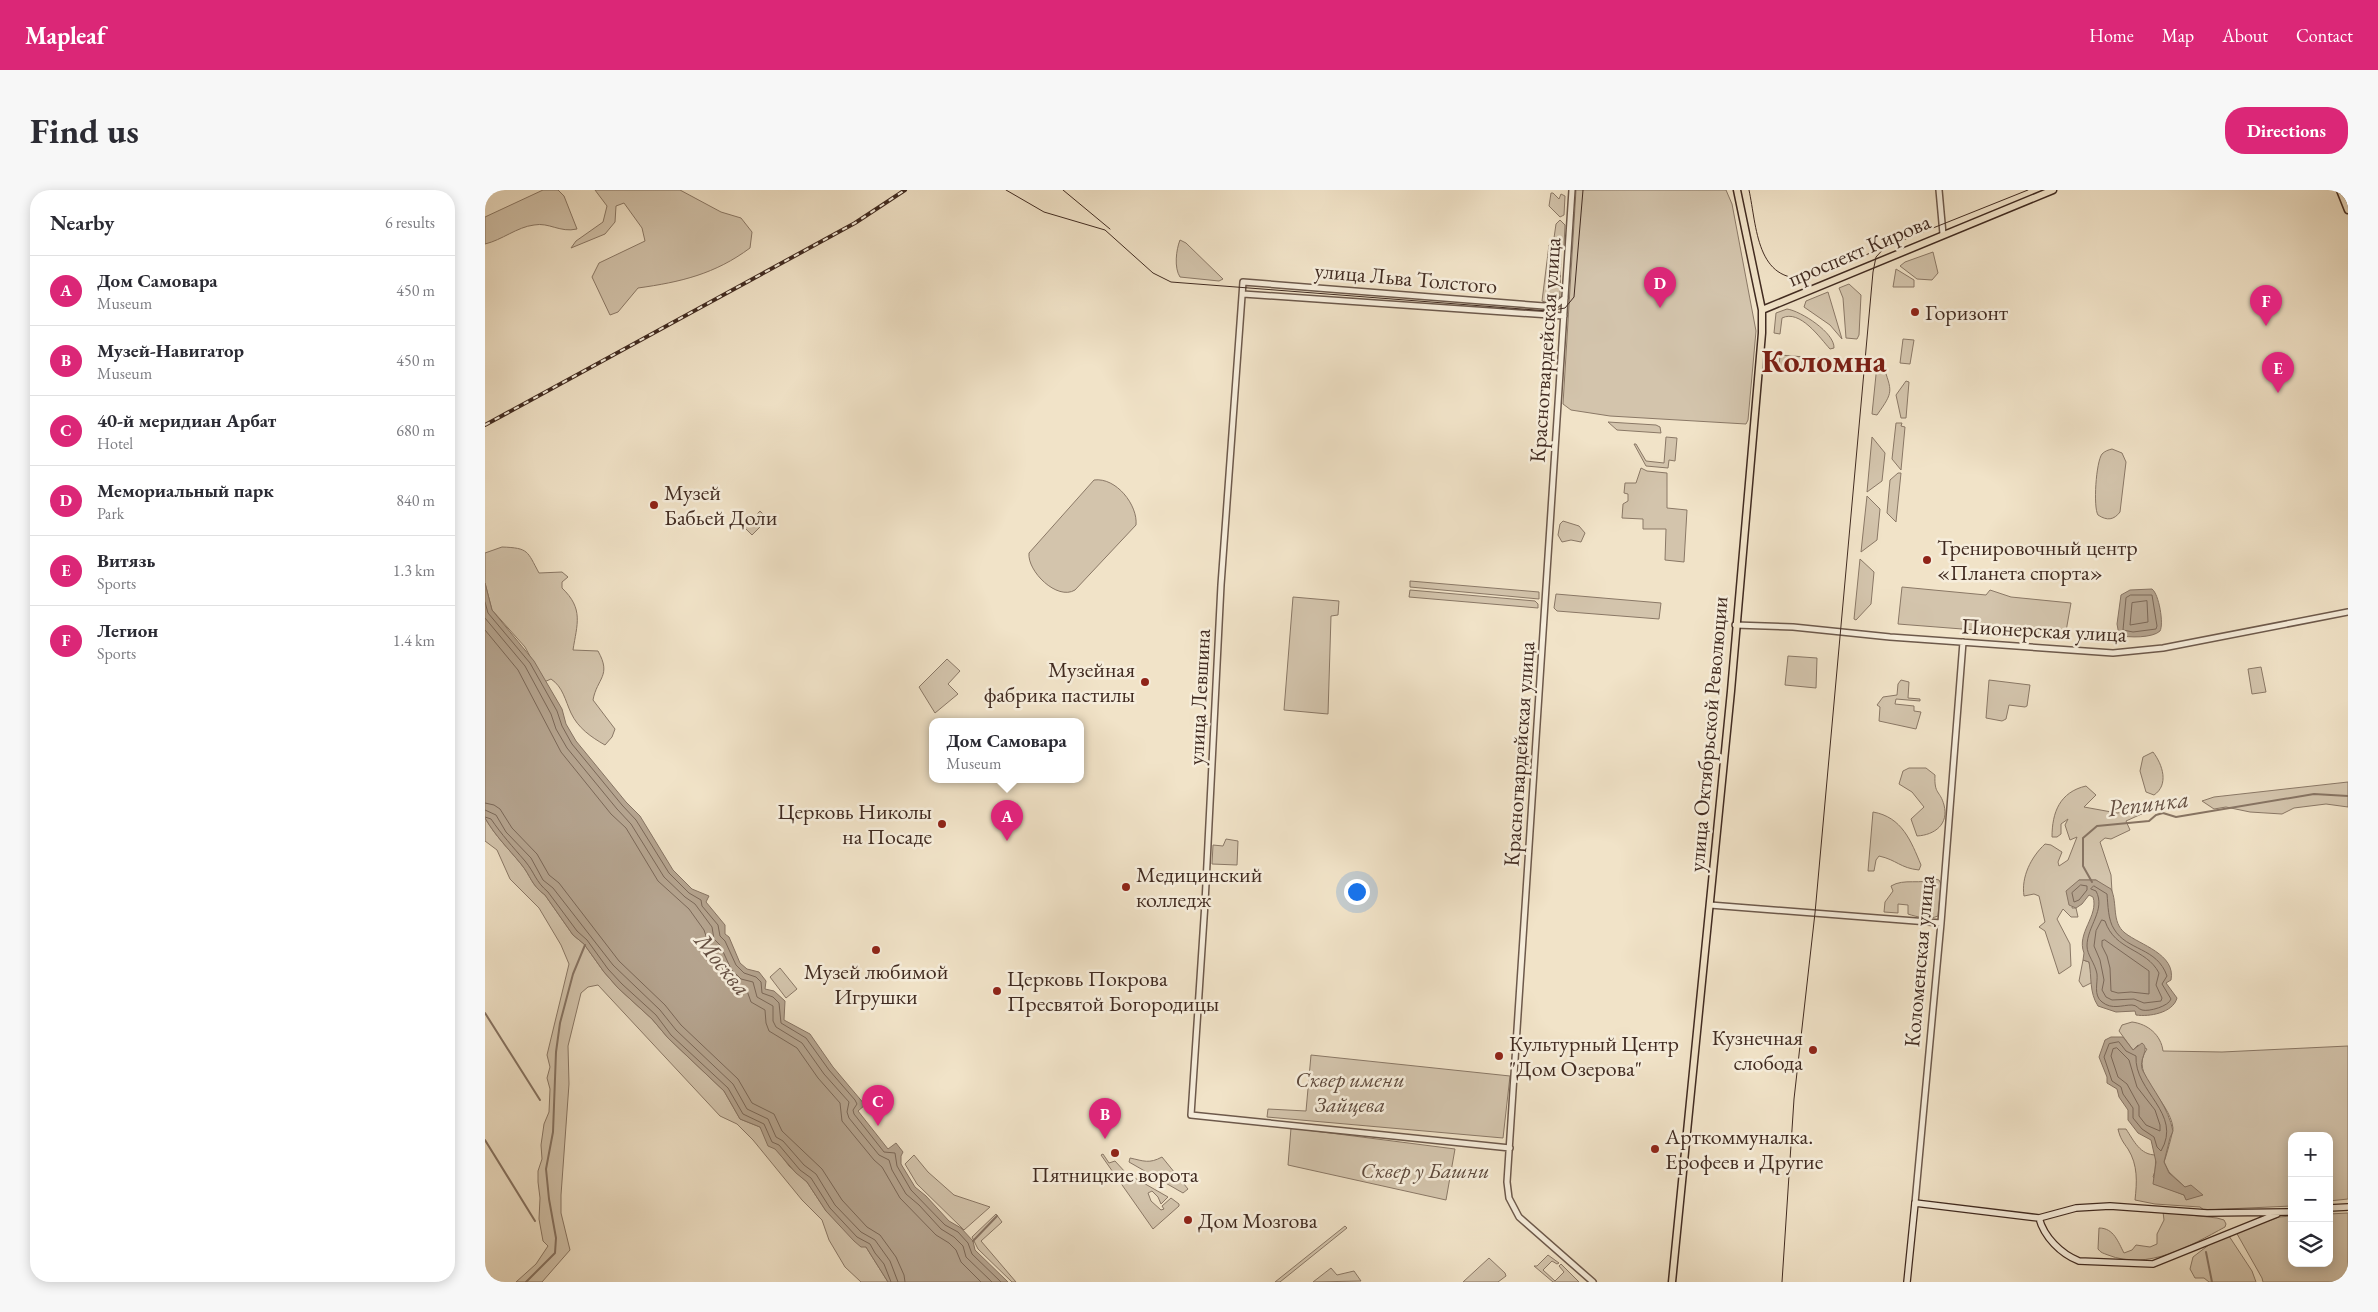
<!DOCTYPE html>
<meta charset="utf-8">
<style>
body{margin:0;font-family:"EB Garamond",serif;background:#f7f7f7;color:#2b2b33}
.controls{position:absolute;right:15px;bottom:15px;display:grid;overflow:hidden;border-radius:10px;box-shadow:0 2px 12px #0003}
.controls button{width:45px;height:45px;display:grid;place-items:center;padding:0;border:0;border-bottom:1px solid #e1e1e2;background:#fff;color:#2b2b33;font:25px sans-serif}
.you{position:absolute;left:871px;top:701px;width:18px;height:18px;margin:-12px;border:4px solid #fff;border-radius:50%;background:#1a73e8;box-shadow:0 0 0 8px #1a73e833}
.badge{display:grid;place-items:center;width:32px;height:32px;border-radius:50%;background:#db2777;color:#fff;font-size:16px;font-weight:700}
.pin{position:absolute;translate:-50% -41px;filter:drop-shadow(0 1px 2px #0008)}
.pin::after{content:'';position:absolute;top:26px;width:18px;height:15px;background:inherit;clip-path:polygon(0 0,100% 0,50% 100%)}
.popup{position:absolute;left:444px;top:528px;width:155px;height:65px;box-sizing:border-box;display:grid;place-content:center;border-radius:10px;background:#fff;filter:drop-shadow(0 1px 4px #0005);font-size:16px;white-space:nowrap;color:#7c7c81}
.popup b{font-size:19px;color:#2b2b33}
.popup::after{content:'';position:absolute;left:50%;top:100%;margin-left:-10px;border:10px solid transparent;border-top-color:#fff}
.list{margin:0;padding:0;list-style:none}
h2{display:flex;justify-content:space-between;align-items:center;height:65px;margin:0;padding:0 20px;font-size:21px}
h2 small{font-size:16px;font-weight:400;color:#7c7c81}
.list li{display:grid;grid-template-columns:32px 1fr auto;gap:15px;align-items:center;box-sizing:border-box;height:70px;padding:0 20px;border-top:1px solid #e1e1e2}
.list b{display:block;font-size:19px;white-space:nowrap}
.list p{margin:0;font-size:16px;white-space:nowrap;color:#7c7c81}
.list em{font-size:16px;font-style:normal;color:#7c7c81}
.icon{flex:none;width:28px;height:28px;fill:none;stroke:currentColor;stroke-width:2;stroke-linecap:round;stroke-linejoin:round}
.map{position:relative;flex:none;width:1863px;height:1092px;overflow:hidden;border-radius:20px}
header{display:flex;align-items:center;gap:30px;box-sizing:border-box;height:70px;padding:0 25px;background:#db2777;color:#fff}
header strong{font-size:24px}
nav{display:flex;gap:28px;margin-inline-start:auto;font-size:18px}
.intro{display:flex;align-items:center;justify-content:space-between;box-sizing:border-box;height:120px;padding:0 30px}
h1{margin:0;font-size:35px}
.button{padding:12px 22px;border-radius:20px;background:#db2777;color:#fff;font-size:18px;font-weight:700}
main{display:flex;gap:30px;padding:0 30px}
aside{flex:1;background:#fff;border-radius:20px;box-shadow:0 2px 12px #0003}
.map>svg:first-child{display:block}
.green{fill:#d3c4ac;stroke:#8a7866}
.water{fill:#b5a48f;stroke:#877463}
.lines{fill:none;stroke-linecap:round;stroke-linejoin:round}
.shore{stroke:#7b6858;stroke-width:1}
.stream{stroke:#877463;stroke-width:2}
.tertiary-casing{stroke:#6d594b;stroke-width:8}
.secondary-casing{stroke:#412b21;stroke-width:8}
.primary-casing{stroke:#412b21;stroke-width:9}
.tertiary{stroke:#f6eddb;stroke-width:5}
.secondary{stroke:#f6eddb;stroke-width:5.5}
.primary{stroke:#f1e3c8;stroke-width:6}
.tram{stroke:#412b21;stroke-width:1}
.rail-casing{stroke:#412b21;stroke-width:4}
.rail{stroke:#f6eddb;stroke-width:2;stroke-dasharray:5.5;stroke-linecap:butt}
.poi-dot{fill:#8f2418;stroke:#f6eddb;stroke-width:2}
.labels{text-anchor:middle;dominant-baseline:central;stroke-width:5;stroke-linejoin:round;paint-order:stroke}
.street-label{font-size:22px;fill:#412b21;stroke:#f6eddb}
.poi-label{font-size:22px;fill:#412b21;stroke:#f6eddb;text-anchor:start}
.park-label{font-size:22px;font-style:italic;fill:#5e4a3d;stroke:#f6eddb}
.water-label{font-size:24px;font-style:italic;fill:#644f42;stroke:#f6eddb}
.town-label{font-size:32px;font-weight:bold;fill:#7a1f14;stroke:#f6eddb}
</style>
<header>
<strong>Mapleaf</strong>
<nav><a>Home</a><a>Map</a><a>About</a><a>Contact</a></nav>
</header>
<div class="intro"><h1>Find us</h1><a class="button">Directions</a></div>
<main>
<aside>
<h2>Nearby<small>6 results</small></h2>
<ul class="list">
<li><span class="badge">A</span><div><b>Дом Самовара</b><p>Museum</p></div><em>450 m</em></li>
<li><span class="badge">B</span><div><b>Музей-Навигатор</b><p>Museum</p></div><em>450 m</em></li>
<li><span class="badge">C</span><div><b>40-й меридиан Арбат</b><p>Hotel</p></div><em>680 m</em></li>
<li><span class="badge">D</span><div><b>Мемориальный парк</b><p>Park</p></div><em>840 m</em></li>
<li><span class="badge">E</span><div><b>Витязь</b><p>Sports</p></div><em>1.3 km</em></li>
<li><span class="badge">F</span><div><b>Легион</b><p>Sports</p></div><em>1.4 km</em></li>
</ul>
</aside>
<div class="map">
<svg width="1863" height="1092" viewBox="0 0 1863 1092">
<rect width="100%" height="100%" fill="#f1e3c8"/>
<filter id="stains"><feTurbulence type="fractalNoise" baseFrequency=".004" numOctaves="4"/><feColorMatrix values="0 0 0 0 .2 0 0 0 0 .09 0 0 0 0 .02 0 0 0 .5 -.17"/></filter>
<radialGradient id="worn" r=".72"><stop offset=".6" stop-color="#630" stop-opacity="0"/><stop offset="1" stop-color="#630" stop-opacity=".3"/></radialGradient>
<path class="green" d="M58,0H73L79,6L92,39C75,43 64,32 49,35C32,37 17,50 0,54V27Z
M110,0H195L236,22L256,28L267,42L265,58C230,84 196,92 153,98L133,122L125,125L107,87L114,73L160,51L157,38L139,13L131,16L130,32L120,44L86,58L91,51L118,32L122,16Z
M1091,0H1241L1247,14L1271,141L1263,230L1261,234L1125,226L1086,220L1078,214Z
M1066,3H1068L1074,9L1076,4L1080,6L1079,25L1075,27L1064,16Z
M1075,30L1080,35L1079,56L1076,61L1075,106C1069,113 1065,114 1057,111L1064,55H1068L1071,34Z
M695,50L701,53L738,89L734,91L695,87C689,78 691,60 695,50Z
M1448,62L1453,83L1447,90L1432,89L1415,76L1420,72Z
M1411,79L1429,90V97H1408Z
M1364,94L1376,105L1374,145L1372,149L1361,148L1358,108L1354,98Z
M1343,102L1357,149L1345,135L1319,117L1321,111Z
M1302,119C1316,121 1350,143 1349,158L1345,159C1335,148 1315,119 1297,128L1295,144L1289,143L1291,123Z
M1418,149L1429,150L1425,174L1415,173Z
M1295,165L1357,170V178L1353,182L1314,179V173L1311,172L1310,178L1294,176Z
M1392,175H1398C1407,202 1409,201 1392,225L1387,224Z
M1421,191L1424,192L1421,228H1416L1411,205Z
M1123,232L1171,235L1175,237L1176,243L1132,240Z
M1411,233H1417L1416,236L1420,237L1416,280L1407,269Z
M1181,247L1192,248L1190,271L1184,270L1183,278L1161,276L1149,254H1151L1161,271L1179,273Z
M1387,247L1400,263L1397,291L1382,302Z
M1627,259L1637,263L1641,272L1635,322C1629,330 1622,331 1613,325C1608,317 1611,272 1617,264C1620,261 1623,260 1627,259Z
M1156,278L1162,281L1182,283V318L1202,320L1199,372L1180,370L1181,339H1158V329L1137,328L1138,314L1143,311V304L1139,303L1140,293H1151Z
M1413,283H1416L1411,332L1402,323L1405,290Z
M609,290C631,287 653,315 651,335L590,400C572,411 542,381 544,363Z
M1382,306L1395,319L1392,350L1376,362Z
M275,321L283,329L267,345L259,337Z
M1078,331L1094,336L1100,343L1096,352L1086,350L1077,352L1073,345L1075,334Z
M17,357C44,358 42,361 54,383L77,382L83,387L77,392V398C99,419 92,434 88,460L113,461C127,486 112,488 108,510L130,539L127,547L120,555C106,547 93,538 86,523C80,510 78,497 66,489L59,492L40,457L7,420L0,393V363Z
M1375,369L1389,382L1386,414L1371,430L1369,429Z
M925,391L1054,402V409L925,397Z
M1417,397L1501,405L1505,400L1526,407L1586,413L1580,447L1413,434Z
M925,400L1050,411L1053,414V418L924,407Z
M1071,404L1176,413L1174,429L1072,421L1069,418Z
M808,407L854,411L853,425L846,426L843,524L799,520Z
M1303,466L1332,468L1331,498L1300,495Z
M462,469L475,481L463,494L473,504L450,523L434,497Z
M1776,477L1781,502L1767,504L1763,479Z
M1416,490L1424,492L1423,508L1435,509V511L1411,509L1410,514L1429,516V521L1436,522L1431,539L1394,531L1395,517L1392,515L1398,507L1412,505L1413,494Z
M1504,490L1545,495L1542,516L1540,517L1524,515L1521,529L1517,531L1501,528Z
M1668,562C1678,575 1684,595 1669,605L1661,602L1655,581L1658,567Z
M1424,578H1441L1450,585C1449,605 1455,600 1459,615C1464,634 1450,645 1432,646L1426,629L1439,617L1427,602L1414,594L1418,581Z
M1863,592V617L1841,614L1809,618L1797,624L1765,622L1741,617L1729,619L1717,611L1729,607Z
M1601,596L1611,605L1599,617L1632,623L1642,622L1659,615L1661,622L1641,631L1645,640L1626,649L1620,648L1615,652L1626,685L1627,702L1611,690H1594L1587,718H1591L1593,727H1586L1578,719L1572,729L1585,754L1586,776L1574,784L1560,741L1554,737L1560,732L1554,706L1549,704L1539,706C1536,687 1546,667 1560,654L1566,655L1577,662L1573,672L1574,676L1583,670L1592,647L1585,650L1580,635L1583,629L1576,634V644L1572,647H1567C1567,622 1575,602 1601,596Z
M1388,622C1417,627 1426,651 1436,675L1434,680C1415,678 1412,670 1394,666L1391,670L1389,681H1383Z
M0,628C11,647 23,658 36,674C46,686 46,695 60,705L88,745L99,754L119,782L133,798L167,829L183,848L239,901L255,929L275,937L304,976L322,992L341,1021L361,1041L381,1057L403,1092H376L360,1077L344,1050L337,1030L317,1010L268,950L252,934L235,926L113,795L103,797L96,803L83,856L84,894L76,1005V1023L85,1060L57,1092H31L51,1074L63,1056L58,1051L54,1029L55,1008L53,992V981L57,969L56,955L59,934L64,922L65,899L62,888L65,877L62,865L84,774L76,755L54,718L25,689L12,660L0,651Z
M741,649L753,651L752,675L727,674L728,655L738,656Z
M1450,689L1454,690L1456,694L1453,726C1444,730 1432,727 1423,724V715L1413,714V723L1399,722L1400,712L1408,701L1406,696C1419,688 1436,695 1450,689Z
M1598,770L1604,772L1608,792L1598,797L1594,791Z
M295,778L312,799L301,808L285,787Z
M1647,832C1663,834 1676,845 1678,861L1737,862L1863,856V1009L1844,1011V946H1807V1016L1719,1020L1715,1017L1670,1014L1650,1010C1652,992 1653,975 1643,959C1638,952 1635,948 1633,939H1641C1649,951 1655,965 1671,965L1670,981L1668,987L1679,997L1699,1005L1701,1009L1717,1005L1700,997L1684,982L1679,972C1681,967 1688,942 1688,938C1685,910 1643,885 1662,859L1653,855L1648,860L1634,841L1637,835Z
M826,865L1025,886L1018,948L782,927L783,919L821,921Z
M806,938L970,959L961,1010L803,975Z
M618,964L624,973L630,971L641,983L683,1007L676,1014L673,1007L667,1001L663,1003L666,1011L676,1020L679,1019L677,1016L686,1008L694,1014V1016L668,1039L616,965Z
M429,965L443,982L469,1005L505,1017L479,1040L432,994L420,974Z
M677,967L703,999L698,1003L644,972L645,968C659,971 664,974 677,967Z
M1678,1022L1732,1028L1739,1030L1741,1034L1740,1037C1705,1056 1663,1081 1623,1065C1618,1063 1616,1063 1613,1059L1614,1038C1629,1038 1633,1052 1639,1063L1647,1060L1651,1055L1665,1057L1672,1054V1044L1679,1030Z
M1863,1023V1092H1778L1777,1088L1751,1042L1794,1027L1807,1026V1073H1844V1024Z
M511,1024L517,1032L496,1051L531,1092H527L493,1059L487,1047Z
M860,1036L862,1038L795,1092H790Z
M1744,1046L1767,1081L1771,1092H1724L1719,1088H1710L1705,1079L1708,1067L1725,1054Z
M1063,1065L1074,1073L1072,1074L1067,1071L1058,1080L1070,1091L1079,1082L1074,1076L1076,1074L1094,1092H1068L1049,1076H1052Z
M1004,1068L1020,1083L1021,1086L1013,1092H978Z
M846,1078L852,1085L869,1081L876,1091L828,1092Z"/>
<path class="water" d="M0,393L7,420L49,471L77,519L81,534L91,551L141,612L155,626L188,680L207,699L224,706L221,712L240,735V744L244,747L255,773L262,779L274,782L281,791L280,799L289,801L300,811L299,830L325,844L348,877L380,915L373,921L403,959L411,953L418,962L416,966V974L430,997L441,1006L464,1031L476,1038L488,1051L490,1060L523,1092H403L381,1057H376L369,1051L341,1021L322,992L311,983L290,959L283,956L275,937L255,929L239,901L183,848L167,829L133,798L119,782L99,754L88,745L60,705C46,695 46,686 36,674C23,658 11,647 0,628Z
M1667,399C1674,404 1679,434 1675,441C1668,448 1643,448 1634,445L1632,434L1636,405L1645,400Z
M1594,690H1611L1626,699C1633,713 1626,732 1640,743C1655,755 1691,764 1686,790L1681,793L1692,808C1688,823 1664,827 1651,825L1650,821L1631,822L1613,816C1604,802 1607,788 1604,772L1598,770L1599,763C1591,743 1614,726 1608,707L1604,705L1597,714L1591,718L1584,715L1581,701Z
M1626,847H1638L1648,860L1657,853C1666,859 1652,870 1658,881C1669,902 1683,917 1688,941L1685,948L1679,972L1684,983L1700,997L1706,995L1718,1005L1701,1010L1699,1005L1668,994L1671,972L1666,950L1653,943L1643,930V920L1634,907L1632,899L1622,893V887L1614,867L1620,850Z"/>
<g class="lines">
<path class="shore" d="M1646,405H1667L1672,436L1671,439L1648,442L1638,440L1641,408Z
M1662,411L1663,432L1645,435L1647,413Z
M0,412L3,423L45,473L72,521L77,536L87,554L137,615L151,630L184,683L204,703L216,710L217,716L233,735L235,746L240,751L251,775L259,783L271,787L276,792L277,803L288,807L294,813L296,833L321,848L344,880L370,910L372,914L368,920L369,924L399,962L410,963L412,976L426,1000L460,1035L473,1042L483,1053L487,1064L516,1092
M0,428L40,476L66,524L71,539L82,558L132,619L146,634L179,687L200,707L210,714L227,737L229,749L235,755L246,779L256,789L268,792L272,807L288,816V831L291,837L317,853L339,884L364,912L362,922L364,928L394,965L404,970L407,980L421,1004L434,1015L456,1039L469,1047L478,1056L481,1067L507,1092
M0,440L33,480L76,562L126,624L141,638L173,691L204,719L219,740L223,752L240,784L251,794L261,798L266,812L280,820L281,833L284,841L312,858L333,888L355,913L357,931L389,970L397,977L415,1008L451,1045L464,1053L471,1060L476,1072L496,1092
M0,613L9,615L15,619L27,638L52,664L64,685L74,693L134,771L180,815L196,835L253,889L267,913L289,924L297,941L337,979L357,1010L382,1037L395,1045L411,1067L419,1085L420,1092
M0,620L11,625L21,642L46,668L58,690L68,698L128,775L175,820L191,840L248,894L262,919L283,929L291,947L298,951L319,975L331,984L350,1015L376,1042L390,1050L405,1071L413,1092
M0,627L6,629C17,645 27,656 40,671C50,683 50,691 63,702L92,741L102,750L123,779L137,794L171,825L186,845L243,898L258,924L279,934L287,952L294,955L315,980L326,988L345,1018L372,1047L385,1054L390,1063L399,1074L406,1092
M1596,695L1602,696V700L1594,710L1589,712L1587,703Z
M1609,696L1622,704C1623,715 1623,730 1629,739C1642,761 1672,757 1682,786L1677,794L1686,809C1684,816 1664,822 1657,820C1653,819 1652,815 1647,815C1637,815 1627,820 1617,812C1608,805 1613,793 1612,784C1610,773 1602,765 1602,756C1602,736 1621,720 1611,701L1606,699Z
M1617,730L1620,731C1630,761 1661,758 1674,783L1671,795L1677,808L1676,811L1659,813L1649,809L1627,810L1621,807L1617,800L1619,790L1615,770L1609,756L1611,741Z
M1620,750L1664,781V804L1646,802L1633,803L1626,801L1625,778L1622,766L1617,756V751Z
M1634,852L1641,861L1651,866C1649,902 1698,923 1676,961L1672,957L1669,947L1657,939L1648,928V918L1638,904L1636,897L1627,891L1619,867L1624,854Z
M1632,858L1644,870L1652,897L1670,920L1675,935V941L1661,935L1654,926V916L1642,894L1633,887L1626,866L1628,859Z"/>
<path class="stream" d="M1607,692L1598,676V648L1612,636L1664,631L1671,625L1678,623L1691,627L1829,604L1863,606
M0,823L55,910
M0,950L50,1031
M488,1051L512,1026
M1721,1062L1727,1092
M41,1092L70,1063L71,1048L64,1009L61,979L68,942L71,862L75,833L88,784L100,755"/>
<defs>
<path id="tertiary" d="M1087,0L1022,992L1024,1008L1034,1027L1108,1092
M1454,0L1458,44
M758,104L1079,126
M1250,435L1308,437L1405,447L1628,463L1678,458L1863,422
M1225,715L1456,733
M1025,958L706,925L720,713L736,395L758,92L1059,116L1072,114L1080,108
M1430,1013L1456,733L1478,452"/>
<path id="secondary" d="M1844,1018L1863,1017
M1554,1028C1559,1047 1576,1064 1594,1071L1668,1074L1792,1024
M1422,1092L1430,1013L1554,1028L1591,1018L1625,1016L1722,1023L1807,1022"/>
<path id="primary" d="M1855,0L1863,20
M1277,120L1568,0
M1187,1092L1246,501L1277,143V120L1252,0"/>
</defs>
<use href="#tertiary" class="tertiary-casing"/>
<use href="#secondary" class="secondary-casing"/>
<use href="#primary" class="primary-casing"/>
<use href="#tertiary" class="tertiary"/>
<use href="#secondary" class="secondary"/>
<use href="#primary" class="primary"/>
<path class="tram" d="M521,0L559,22L620,40L668,83L686,92L1063,121L1080,118L1089,107L1098,0
M578,0L625,39
M1264,0C1272,37 1271,93 1323,88L1543,0
M1297,1092L1309,909L1330,723L1388,82L1391,67L1404,53"/>
<defs>
<path id="rail" d="M0,235L370,33L420,0"/>
</defs>
<use href="#rail" class="rail-casing"/>
<use href="#rail" class="rail"/>
</g>
<g class="poi-dot">
<circle cx="1430" cy="122" r="5"/>
<circle cx="169" cy="315" r="5"/>
<circle cx="1442" cy="370" r="5"/>
<circle cx="660" cy="492" r="5"/>
<circle cx="457" cy="634" r="5"/>
<circle cx="641" cy="697" r="5"/>
<circle cx="391" cy="760" r="5"/>
<circle cx="512" cy="801" r="5"/>
<circle cx="1328" cy="860" r="5"/>
<circle cx="1014" cy="866" r="5"/>
<circle cx="1170" cy="959" r="5"/>
<circle cx="630" cy="963" r="5"/>
<circle cx="703" cy="1030" r="5"/>
</g>
<g class="labels">
<g class="street-label">
<text transform="translate(1374 60) rotate(-23)">проспект Кирова</text>
<text transform="translate(921 88) rotate(5)">улица Льва Толстого</text>
<text transform="translate(1060 160) rotate(-86)">Красногвардейская улица</text>
<text transform="translate(1559 440) rotate(3)">Пионерская улица</text>
<text transform="translate(714 507) rotate(-87)">улица Левшина</text>
<text transform="translate(1223 544) rotate(-85)">улица Октябрьской Революции</text>
<text transform="translate(1034 564) rotate(-86)">Красногвардейская улица</text>
<text transform="translate(1434 771) rotate(-85)">Коломенская улица</text>
</g>
<g class="poi-label">
<text x="1440" y="122">Горизонт</text>
<text x="179" y="302">Музей<tspan x="179" dy="25">Бабьей Доли</tspan></text>
<text x="1452" y="357">Тренировочный центр<tspan x="1452" dy="25">«Планета спорта»</tspan></text>
<text x="650" y="479" text-anchor="end">Музейная<tspan x="650" dy="25">фабрика пастилы</tspan></text>
<text x="447" y="621" text-anchor="end">Церковь Николы<tspan x="447" dy="25">на Посаде</tspan></text>
<text x="651" y="684">Медицинский<tspan x="651" dy="25">колледж</tspan></text>
<text x="391" y="781" text-anchor="middle">Музей любимой<tspan x="391" dy="25">Игрушки</tspan></text>
<text x="522" y="788">Церковь Покрова<tspan x="522" dy="25">Пресвятой Богородицы</tspan></text>
<text x="1318" y="847" text-anchor="end">Кузнечная<tspan x="1318" dy="25">слобода</tspan></text>
<text x="1024" y="853">Культурный Центр<tspan x="1024" dy="25">"Дом Озерова"</tspan></text>
<text x="1180" y="946">Арткоммуналка.<tspan x="1180" dy="25">Ерофеев и Другие</tspan></text>
<text x="630" y="984" text-anchor="middle">Пятницкие ворота</text>
<text x="713" y="1030">Дом Мозгова</text>
</g>
<g class="park-label">
<text x="865" y="889">Сквер имени<tspan x="865" dy="25">Зайцева</tspan></text>
<text x="940" y="980">Сквер у Башни</text>
</g>
<g class="water-label">
<text transform="translate(1663 613) rotate(-7)">Репинка</text>
<text transform="translate(238 774) rotate(51)">Москва</text>
</g>
<g class="town-label">
<text x="1339" y="171">Коломна</text>
</g>
</g>
<rect width="100%" height="100%" filter="url(#stains)"/>
<rect width="100%" height="100%" fill="url(#worn)"/>
</svg>
<div class="controls">
<button>+</button>
<button>−</button>
<button><svg class="icon" aria-label="layers" viewBox="0 0 24 24"><path d="M12 4l9 5-9 5-9-5zM3 14l9 5 9-5"/></svg></button>
</div>
<div class="you"></div>
<div class="pin badge" style="left:522px;top:651px">A</div>
<div class="popup"><b>Дом Самовара</b>Museum</div>
<div class="pin badge" style="left:620px;top:949px">B</div>
<div class="pin badge" style="left:393px;top:936px">C</div>
<div class="pin badge" style="left:1175px;top:118px">D</div>
<div class="pin badge" style="left:1793px;top:203px">E</div>
<div class="pin badge" style="left:1781px;top:136px">F</div>
</div>
</main>
